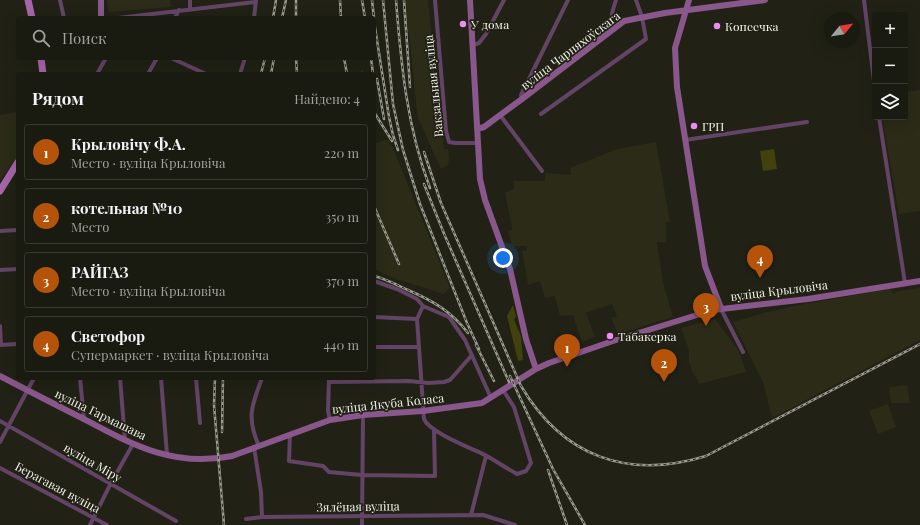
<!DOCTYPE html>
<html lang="ru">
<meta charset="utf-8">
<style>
body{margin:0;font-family:"Playfair Display",serif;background:#26271e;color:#f1f3f6}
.controls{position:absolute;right:12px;top:12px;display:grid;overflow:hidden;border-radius:4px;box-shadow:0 4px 16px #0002}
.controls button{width:36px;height:36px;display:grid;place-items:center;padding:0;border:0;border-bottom:1px solid #373830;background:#191a10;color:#f1f3f6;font:20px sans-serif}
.compass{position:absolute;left:824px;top:12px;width:36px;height:36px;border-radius:50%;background:#191a10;box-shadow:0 4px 16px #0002;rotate:60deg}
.you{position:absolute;left:503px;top:258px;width:14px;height:14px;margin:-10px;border:3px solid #fff;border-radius:50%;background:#1a73e8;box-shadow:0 0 0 6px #1a73e833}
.badge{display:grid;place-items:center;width:26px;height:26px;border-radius:50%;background:#b45309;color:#fff;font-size:13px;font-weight:700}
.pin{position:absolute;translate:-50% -33px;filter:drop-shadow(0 1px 2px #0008)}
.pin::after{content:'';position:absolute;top:21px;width:14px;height:12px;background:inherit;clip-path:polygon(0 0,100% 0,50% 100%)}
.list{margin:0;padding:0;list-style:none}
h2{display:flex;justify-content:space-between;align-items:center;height:52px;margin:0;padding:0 16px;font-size:17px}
h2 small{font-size:13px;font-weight:400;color:#9fa19f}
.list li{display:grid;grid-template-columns:26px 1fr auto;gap:12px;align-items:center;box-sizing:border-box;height:56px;margin:0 8px 8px;padding:0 8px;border:1px solid #373830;border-radius:4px}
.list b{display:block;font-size:15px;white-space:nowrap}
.list p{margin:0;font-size:13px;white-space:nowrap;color:#9fa19f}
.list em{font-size:13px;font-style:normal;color:#9fa19f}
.icon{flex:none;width:22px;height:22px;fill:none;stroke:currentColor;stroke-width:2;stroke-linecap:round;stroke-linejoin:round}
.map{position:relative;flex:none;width:920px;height:525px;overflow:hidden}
.search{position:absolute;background:#191a10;box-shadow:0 4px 16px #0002;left:16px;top:16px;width:360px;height:44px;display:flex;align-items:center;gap:10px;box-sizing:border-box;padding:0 14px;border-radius:4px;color:#9fa19f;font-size:15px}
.panel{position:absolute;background:#191a10;box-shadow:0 4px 16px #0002;left:16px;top:72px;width:360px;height:308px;border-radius:4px}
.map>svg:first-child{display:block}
.built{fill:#2b2b18}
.green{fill:#40410c}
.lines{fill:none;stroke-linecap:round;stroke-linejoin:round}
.street{stroke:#634466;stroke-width:4}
.secondary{stroke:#89578c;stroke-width:6}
.primary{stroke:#a665aa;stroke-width:7}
.rail-casing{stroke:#9b9c91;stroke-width:2.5}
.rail{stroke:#212215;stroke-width:1;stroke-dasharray:3;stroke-linecap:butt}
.poi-dot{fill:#ef8bf7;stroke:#212215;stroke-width:1.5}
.labels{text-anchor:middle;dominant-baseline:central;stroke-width:3.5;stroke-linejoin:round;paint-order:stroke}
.poi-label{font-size:12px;fill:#f0f1e8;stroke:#212215;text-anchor:start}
.street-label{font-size:12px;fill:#f0f1e8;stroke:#212215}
</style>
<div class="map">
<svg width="920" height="525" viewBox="0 0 920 525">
<rect width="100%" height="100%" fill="#212215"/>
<path class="built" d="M107,0H170L171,7L110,12L108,10Z
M402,0H428L437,94H438L439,109H440L444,149H448L449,159L448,165L441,169L418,118L416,103L409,32L404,31Z
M920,90V211L899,214L882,117H905V92Z
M17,112V157L0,181V115Z
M387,139L393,148L450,288L443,294L391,277L374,269V144Z
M656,142L670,222H666V242H657L663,283L673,317L618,334L611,318L617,316L612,304L586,313L595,337L582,342L573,315L560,316L555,296L545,298L540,281L528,285L522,251L527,250V246H512L508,231L512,230V228L505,193L514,189V181H545V173L571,175L570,168L617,149Z
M920,288V340L772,418L763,382L733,322L767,312L799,305L890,289L893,294L898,291Z
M715,319L739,351L746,372L699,384L696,377L694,376L689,363V350L681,328Z
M907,385L910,403H891L889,387Z
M888,404L896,427L878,434L869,411Z"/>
<path class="green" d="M774,149L777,169L763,171L760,151Z
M513,305L516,316L514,320L521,336L523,360L518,361L507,316Z"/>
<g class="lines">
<path class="street" d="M60,0L64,18
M190,0V9
M435,0L446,131L449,142L455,143H477
M864,0L875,89
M118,18L255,2
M175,18L179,10
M254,18L256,0
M614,28C609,20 613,9 616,0
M473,45L479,43L486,34L504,0
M171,58L206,74
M97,74L106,58
M148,74L157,58
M240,74L245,58
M522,99L521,95L522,93L568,0
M541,114L646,39L642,17L636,0
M500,115L542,171
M879,117L905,283
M685,140L807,122
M0,231L18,230
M0,270L18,269
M374,281L397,289L417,299L423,306L449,317L465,340L491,398
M423,306L417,319L424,419C429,432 471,448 485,455C496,461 506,468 517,474L526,471L531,463L514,407L503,390
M721,309L743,352
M374,317L417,319
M0,326L1,345
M0,345L18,344
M374,347H418
M80,378L84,419
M120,378L125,440
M161,378L167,455
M196,378L200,423
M329,378L328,411L330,420
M329,382L409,381L428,383L444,382L450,380L472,355
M0,421L176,521
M290,434L289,461L323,466L329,472L362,475L435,476L434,430
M0,442L34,378
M259,446C246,417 252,405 262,378
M254,447L261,492L262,517
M0,468L107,525
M471,515L486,456
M246,519L262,517L483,515L515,525
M90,525L111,483L133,444
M362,525L363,415"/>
<path class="secondary" d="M101,0V18
M470,0L480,179L485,200L510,269L526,339L536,369
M689,0L675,48L677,87L705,266L721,308
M477,129L484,127L522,99L624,21L665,13L765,0
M0,376C27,390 54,404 82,418C131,444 173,468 232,456L330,420L363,415L423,411L482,403L536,369L549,363L613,341L713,310L808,299L920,281"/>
<path class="primary" d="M28,0L32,18
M41,58L43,74
M0,191L18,162"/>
<defs>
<path id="rail" d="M340,0L341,18
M362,0L365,18
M372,0L374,18
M383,0L393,104L403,150L420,204L467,323L479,349
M396,0C401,64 407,128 430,188
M404,0L410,87
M273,18L276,0
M282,18L286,0
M296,18V0
M374,21L389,117L393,135L398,150
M296,58L297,74
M344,58L347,74
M371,58L373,74
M362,73V74
M261,74L265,58
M271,74L274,58
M377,79L384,119
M374,112L392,141
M424,152L441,203L521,386C563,457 628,480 706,456L920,344
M424,184L445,236L509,382
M374,206L399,264
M374,276C386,279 397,285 408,290C433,301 451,311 468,333
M476,345L494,381
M510,376L553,469L585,525
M215,378L214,405L224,525
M222,432L223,378
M548,470L567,525"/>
</defs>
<use href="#rail" class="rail-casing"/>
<use href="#rail" class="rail"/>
</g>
<g class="poi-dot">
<circle cx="463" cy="24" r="4"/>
<circle cx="717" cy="26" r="4"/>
<circle cx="694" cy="126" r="4"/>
<circle cx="610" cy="336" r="4"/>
</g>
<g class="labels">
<g class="poi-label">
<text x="471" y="24">У дома</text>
<text x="725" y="26">Копеечка</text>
<text x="702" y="126">ГРП</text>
<text x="618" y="336">Табакерка</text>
</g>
<g class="street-label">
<text transform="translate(570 50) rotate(-37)">вуліца Чарняхоўскага</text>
<text transform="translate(433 86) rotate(-96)">Вакзальная вуліца</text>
<text transform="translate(779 290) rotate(-7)">вуліца Крыловіча</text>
<text transform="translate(388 403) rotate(-6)">вуліца Якуба Коласа</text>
<text transform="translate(101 414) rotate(26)">вуліца Гармашава</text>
<text transform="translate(93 462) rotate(30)">вуліца Міру</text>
<text transform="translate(58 487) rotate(28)">Берагавая вуліца</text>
<text transform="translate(358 506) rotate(-1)">Зялёная вуліца</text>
</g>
</g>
</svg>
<div class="controls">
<button>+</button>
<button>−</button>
<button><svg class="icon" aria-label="layers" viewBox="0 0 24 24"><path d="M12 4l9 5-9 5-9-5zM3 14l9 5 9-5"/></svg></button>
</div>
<svg class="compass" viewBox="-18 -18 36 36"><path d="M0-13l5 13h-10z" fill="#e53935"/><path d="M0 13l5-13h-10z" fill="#9fa19f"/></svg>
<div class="you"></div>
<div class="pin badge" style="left:567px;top:367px">1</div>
<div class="pin badge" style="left:664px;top:382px">2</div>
<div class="pin badge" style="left:706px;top:326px">3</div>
<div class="pin badge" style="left:760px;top:278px">4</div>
<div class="search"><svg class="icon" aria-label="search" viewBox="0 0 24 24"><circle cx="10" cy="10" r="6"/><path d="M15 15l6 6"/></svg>Поиск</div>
<section class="panel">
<h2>Рядом<small>Найдено: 4</small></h2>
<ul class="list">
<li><span class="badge">1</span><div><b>Крыловічу Ф.А.</b><p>Место · вуліца Крыловіча</p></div><em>220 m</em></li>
<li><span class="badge">2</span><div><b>котельная №10</b><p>Место</p></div><em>350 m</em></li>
<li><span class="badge">3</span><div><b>РАЙГАЗ</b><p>Место · вуліца Крыловіча</p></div><em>370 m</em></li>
<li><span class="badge">4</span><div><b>Светофор</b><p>Супермаркет · вуліца Крыловіча</p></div><em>440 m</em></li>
</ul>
</section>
</div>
